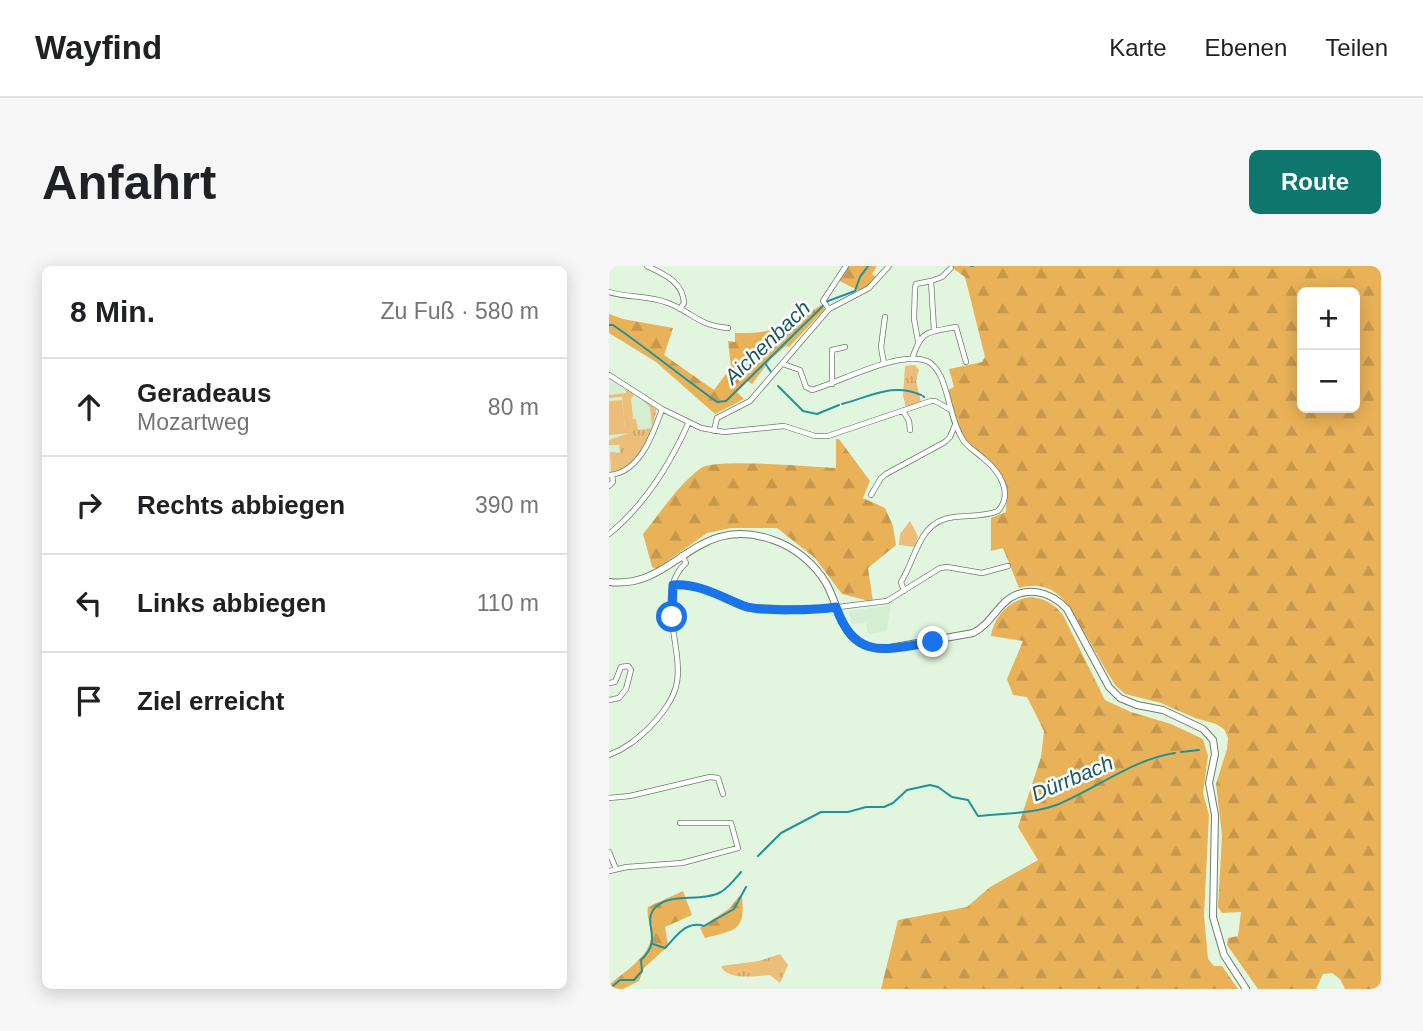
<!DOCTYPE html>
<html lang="de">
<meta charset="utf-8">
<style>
body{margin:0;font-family:Arial,sans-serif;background:#f6f6f6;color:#202124}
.controls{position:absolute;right:21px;top:21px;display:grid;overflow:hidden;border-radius:10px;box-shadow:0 4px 18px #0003}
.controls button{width:63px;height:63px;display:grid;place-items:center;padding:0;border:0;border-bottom:2px solid #e0e0e0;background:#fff;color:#202124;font:35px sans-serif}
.stop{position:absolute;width:21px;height:21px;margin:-16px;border:5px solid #1a73e8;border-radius:50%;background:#fff}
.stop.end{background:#1a73e8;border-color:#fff;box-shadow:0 2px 7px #0008}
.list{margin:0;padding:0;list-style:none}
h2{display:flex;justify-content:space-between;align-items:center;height:91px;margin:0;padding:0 28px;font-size:30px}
h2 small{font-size:23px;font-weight:400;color:#757577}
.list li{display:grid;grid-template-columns:46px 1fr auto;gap:21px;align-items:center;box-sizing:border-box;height:98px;padding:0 28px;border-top:2px solid #e0e0e0}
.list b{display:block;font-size:26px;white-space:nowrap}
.list p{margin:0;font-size:23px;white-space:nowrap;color:#757577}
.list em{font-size:23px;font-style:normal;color:#757577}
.icon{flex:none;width:38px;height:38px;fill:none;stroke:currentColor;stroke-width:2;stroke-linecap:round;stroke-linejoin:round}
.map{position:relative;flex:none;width:772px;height:723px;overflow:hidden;border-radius:10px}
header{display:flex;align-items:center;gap:42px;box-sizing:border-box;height:98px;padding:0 35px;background:#fff;border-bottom:2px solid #e0e0e0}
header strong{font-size:33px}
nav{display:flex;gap:38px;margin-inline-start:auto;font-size:24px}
.intro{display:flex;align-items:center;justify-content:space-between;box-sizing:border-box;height:168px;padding:0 42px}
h1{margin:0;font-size:49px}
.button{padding:18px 32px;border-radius:10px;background:#0f766e;color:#fff;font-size:24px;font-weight:700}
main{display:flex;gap:42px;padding:0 42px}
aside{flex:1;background:#fff;border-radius:10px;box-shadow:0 4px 18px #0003}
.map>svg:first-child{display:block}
.built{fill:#d4eed1}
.grass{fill:url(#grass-tufts)}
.forest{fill:url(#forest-firs);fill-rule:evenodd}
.pitch{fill:#ecbe79}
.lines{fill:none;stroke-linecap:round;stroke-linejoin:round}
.stream{stroke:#1f929b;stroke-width:2}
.street-casing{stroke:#6c7e69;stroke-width:6}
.secondary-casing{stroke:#6c7e69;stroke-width:8}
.street{stroke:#fff;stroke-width:4.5}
.secondary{stroke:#fff;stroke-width:6}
.route{stroke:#1a73e8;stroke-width:9}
.labels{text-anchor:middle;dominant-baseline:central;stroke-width:5;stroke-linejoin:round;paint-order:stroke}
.water-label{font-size:21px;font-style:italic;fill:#1b585f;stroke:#fff}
</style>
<header>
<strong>Wayfind</strong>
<nav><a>Karte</a><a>Ebenen</a><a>Teilen</a></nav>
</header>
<div class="intro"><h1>Anfahrt</h1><a class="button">Route</a></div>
<main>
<aside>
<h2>8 Min.<small>Zu Fuß · 580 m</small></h2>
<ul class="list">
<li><svg class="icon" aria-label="ahead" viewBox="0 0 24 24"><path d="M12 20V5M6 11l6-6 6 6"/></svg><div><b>Geradeaus</b><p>Mozartweg</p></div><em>80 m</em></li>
<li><svg class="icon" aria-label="right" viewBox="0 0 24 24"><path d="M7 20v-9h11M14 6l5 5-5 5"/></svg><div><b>Rechts abbiegen</b></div><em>390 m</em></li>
<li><svg class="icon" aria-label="left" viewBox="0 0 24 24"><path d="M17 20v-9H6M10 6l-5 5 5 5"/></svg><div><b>Links abbiegen</b></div><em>110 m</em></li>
<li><svg class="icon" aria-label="arrive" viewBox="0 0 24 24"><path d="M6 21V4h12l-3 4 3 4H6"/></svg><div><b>Ziel erreicht</b></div></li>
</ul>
</aside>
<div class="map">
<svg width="772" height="723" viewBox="0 0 772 723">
<defs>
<pattern id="grass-tufts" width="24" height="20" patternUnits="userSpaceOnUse" patternTransform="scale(1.75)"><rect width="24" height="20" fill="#ecbe79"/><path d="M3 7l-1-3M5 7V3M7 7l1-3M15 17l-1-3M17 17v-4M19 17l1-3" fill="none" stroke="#c9a267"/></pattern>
<pattern id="forest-firs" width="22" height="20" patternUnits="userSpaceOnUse" patternTransform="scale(1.75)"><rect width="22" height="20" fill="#eab258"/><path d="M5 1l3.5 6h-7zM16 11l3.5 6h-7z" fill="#c7984b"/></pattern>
</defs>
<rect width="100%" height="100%" fill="#e2f6df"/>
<path class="built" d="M0,113L40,138L47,143V146L44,165L34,183L25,193L4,206H0Z
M282,336L278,365L259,368L257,357L242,358L240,345L277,340Z"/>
<path class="grass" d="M306,99L310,104L307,115L312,136L297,141L294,130L296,100Z
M17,123L25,129L22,132L24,153H27L29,164L43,162L41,141L29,130L47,143V146C41,170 31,203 2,206L1,186L11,187L10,179H0V174L23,166L16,162L13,131L0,132V129L17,127Z
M301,255L309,270L306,281L290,279L291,268Z
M171,688L179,699L171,717L161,709C147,710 118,715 112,700L150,695Z"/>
<path class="forest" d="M237,0H268L263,8L269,13L252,26L229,14Z
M341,0H772V723H736L731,713L723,707L714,708L707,723H649L618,679L619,672L629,670L632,646L613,647L609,641L613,569L607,518L618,483L619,472L615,463L607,458L586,452L552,437L516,428L506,419C496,403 487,387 478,371C462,343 449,311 410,322L394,282L382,285V252L397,246C400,201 382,207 359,177C347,162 344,142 339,124L345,121L340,103L373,96L376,91L356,11ZM693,26H746V142H693Z
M212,39L216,43L180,81L177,80L162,93L143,118L138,115L128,126L135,133L106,148L47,96L0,67V48L14,53L64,62L55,89L105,124L122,101L119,75L126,76V67C164,68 181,60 212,39Z
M227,173H230L261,215L254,232L276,242L284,260L287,279L259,302L264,336L233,328L206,292L168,262H122L98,267L47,303L43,301L34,268C52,246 69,219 92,202C107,192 202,201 227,202Z
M423,331C437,333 445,338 454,349L496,434L522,446L562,458L594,473L599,490L594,527L600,549L595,650L599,693L605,700H613L629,723H272L289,654L358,641L381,621L429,594L409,561L432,491L435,465L418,431L404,429L398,413L414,375L382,370C385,349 403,332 423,331Z
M74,625L83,649L56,661L59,680L35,702L30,715L14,723H0V719C14,707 43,689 42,669C42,659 37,651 39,641Z
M130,630L133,632C137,666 124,664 96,672L91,662L121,642Z"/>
<path class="pitch" d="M13,134L16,162H23V167L0,169V135Z"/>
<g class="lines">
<path class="stream" d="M362,0H364
M0,59H4C40,84 73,111 108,136L117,135L219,35L246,25L251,11L259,0
M156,97L162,106
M169,120L194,145L208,148L230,139
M314,130L315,131
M233,138C261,131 284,116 312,129
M572,486L590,484
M149,590L172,567L212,546H239L257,541H275L284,537L298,524L321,519L329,521L343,531L359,534L369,550C396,547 425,548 450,538C488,522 525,493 566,487
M44,678L56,682C67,671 77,654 95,660L125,643L137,621
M0,723L11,714H25L33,705L32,694C55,673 33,658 45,643C59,625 92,637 112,626C120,621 126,613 132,606"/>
<defs>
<path id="street" d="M38,0C55,8 74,16 75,37L71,43
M322,15L333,11L342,2
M0,26C19,32 40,29 59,37C85,47 88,59 119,62
M220,43L214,35L237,0
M309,75L305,53L306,22L307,18L322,15L325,64
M303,93C313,62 319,67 347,61L357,96
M174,98L191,104L197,121L203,124C231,116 290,84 318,95C325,98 329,105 332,111C341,132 342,155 354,174C359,182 368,186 375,193C390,205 405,227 389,245C375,251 360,249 345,251C309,255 308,291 292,316L295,325
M275,98L272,81L276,51
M0,109L53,143L92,162L115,166L175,160L206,170H219L322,135H326L342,144
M223,118V84L236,81
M294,145L300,155L301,164
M105,165L108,152L141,135L220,43L260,22L280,0
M0,209C31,207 44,168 53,143
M0,220L4,216L3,209
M262,229L272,212L277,208L336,176L341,171L346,159
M0,268C36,239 60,200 79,158
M64,319L75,318L99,324L137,341L213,343L278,335L331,302L338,301L373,307L399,300
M0,417L6,416L12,401L19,400L22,404L17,423L10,432L0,434
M0,489C16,483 27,474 40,462C52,449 65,434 68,416C74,380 45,325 77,297L73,289
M0,532L21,530L101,511L109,512L114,528
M0,586L7,603
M0,605L18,601L73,597L129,582L122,557H71"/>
<path id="secondary" d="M0,316C67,324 85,246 164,274C185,281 205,297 217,317C234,348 231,381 275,383L364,367C378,360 384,348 395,337C415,318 441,325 458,343L500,421L511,432L528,439L554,444L594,463L604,474L606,488L600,517L606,549L604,651L615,689L637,723"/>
</defs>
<use href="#street" class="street-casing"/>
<use href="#secondary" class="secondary-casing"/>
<use href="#street" class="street"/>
<use href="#secondary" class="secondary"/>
</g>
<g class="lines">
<path class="route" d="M63,351L64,319C90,317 112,331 135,340C152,346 209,344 227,341C246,396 278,383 324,376"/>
</g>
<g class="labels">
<g class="water-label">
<text transform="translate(158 76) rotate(-44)">Aichenbach</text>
<text transform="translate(463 512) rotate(-23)">Dürrbach</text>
</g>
</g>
</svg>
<div class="controls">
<button>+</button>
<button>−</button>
</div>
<div class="stop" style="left:63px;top:351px"></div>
<div class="stop end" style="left:324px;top:376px"></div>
</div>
</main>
